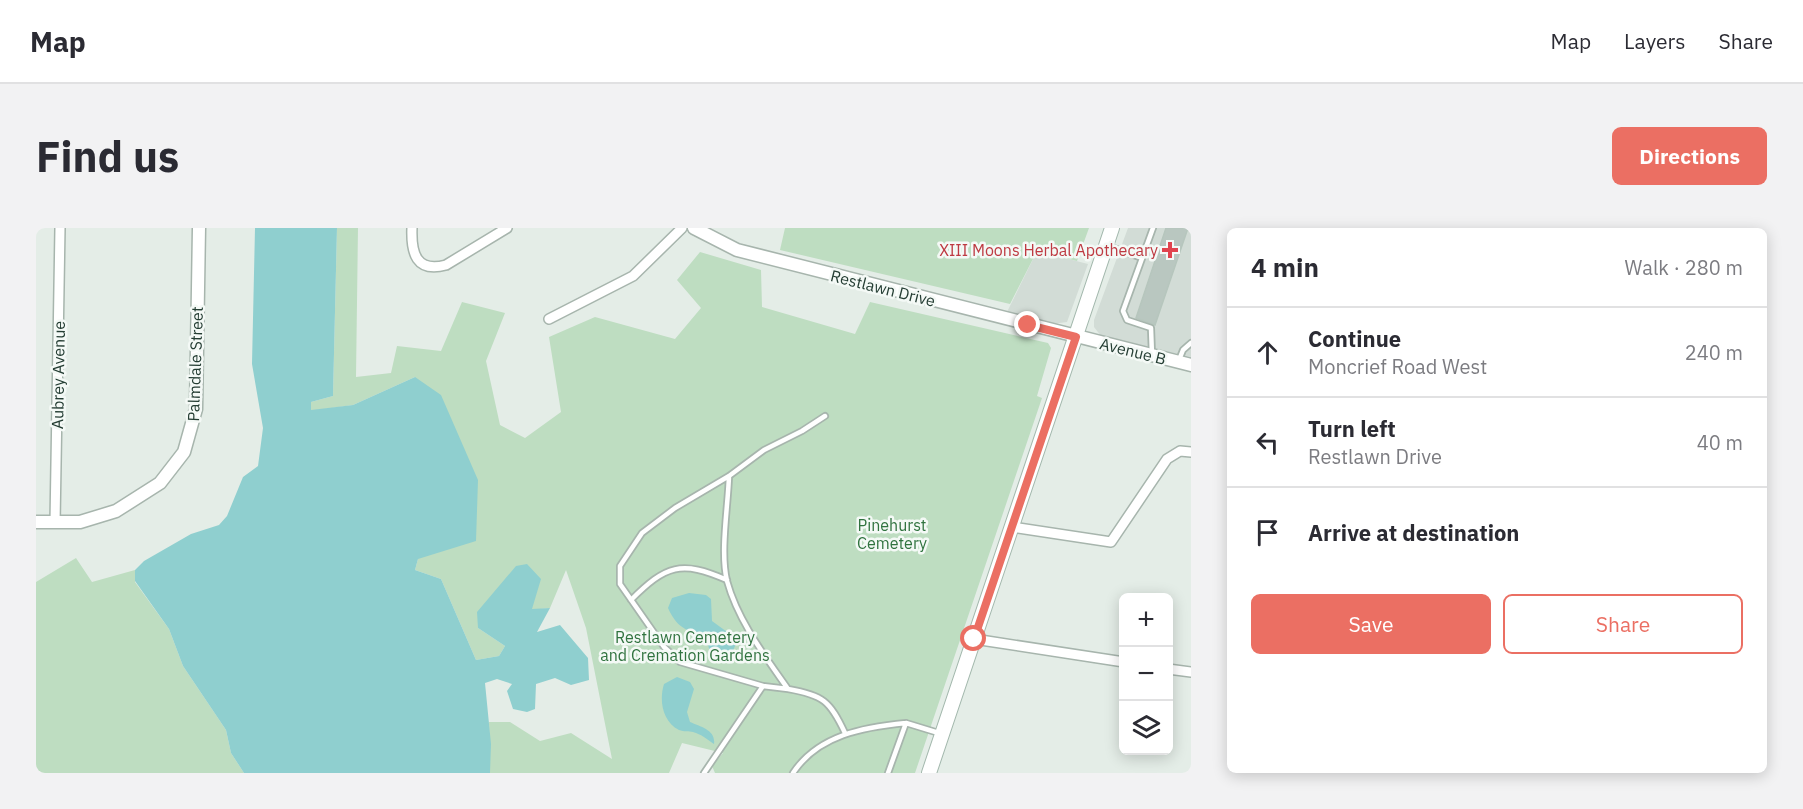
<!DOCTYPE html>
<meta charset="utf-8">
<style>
body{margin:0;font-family:"IBM Plex Sans",sans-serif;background:#f2f2f3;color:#2b2b33}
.controls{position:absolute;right:18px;bottom:18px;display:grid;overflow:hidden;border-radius:9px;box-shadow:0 3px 15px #0003}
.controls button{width:54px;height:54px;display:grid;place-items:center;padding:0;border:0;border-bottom:2px solid #e1e1e2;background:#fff;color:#2b2b33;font:30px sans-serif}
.stop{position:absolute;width:18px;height:18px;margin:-14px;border:4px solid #eb6f63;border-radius:50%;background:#fff}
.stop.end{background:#eb6f63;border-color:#fff;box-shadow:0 2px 6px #0008}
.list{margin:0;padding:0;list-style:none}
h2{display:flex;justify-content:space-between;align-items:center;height:78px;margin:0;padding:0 24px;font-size:26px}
h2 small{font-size:20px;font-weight:400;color:#7c7c81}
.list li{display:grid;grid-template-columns:39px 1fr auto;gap:18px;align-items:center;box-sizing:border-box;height:90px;padding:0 24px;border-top:2px solid #e1e1e2}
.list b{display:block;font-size:22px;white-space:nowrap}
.list p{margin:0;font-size:20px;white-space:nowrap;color:#7c7c81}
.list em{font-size:20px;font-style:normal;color:#7c7c81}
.actions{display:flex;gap:12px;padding:18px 24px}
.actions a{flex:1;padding:14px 0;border:2px solid #eb6f63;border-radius:9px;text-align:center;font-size:21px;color:#eb6f63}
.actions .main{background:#eb6f63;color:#fff}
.icon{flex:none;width:33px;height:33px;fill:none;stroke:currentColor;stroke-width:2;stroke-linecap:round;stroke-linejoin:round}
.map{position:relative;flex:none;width:1155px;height:545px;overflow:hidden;border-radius:9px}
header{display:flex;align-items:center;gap:36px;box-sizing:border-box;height:84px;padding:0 30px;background:#fff;border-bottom:2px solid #e1e1e2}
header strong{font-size:28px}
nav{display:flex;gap:33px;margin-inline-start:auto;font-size:21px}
.intro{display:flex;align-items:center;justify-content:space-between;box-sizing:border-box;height:144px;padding:0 36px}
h1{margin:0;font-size:42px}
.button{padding:15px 27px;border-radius:9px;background:#eb6f63;color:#fff;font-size:21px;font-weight:700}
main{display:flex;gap:36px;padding:0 36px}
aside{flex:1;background:#fff;border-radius:9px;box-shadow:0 3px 15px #0003}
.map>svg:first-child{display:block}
.built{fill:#d2dcd6}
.green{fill:#beddc1}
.water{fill:#8fcfcf}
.building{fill:#b9c7c0;stroke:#b6c6bd;stroke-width:1.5}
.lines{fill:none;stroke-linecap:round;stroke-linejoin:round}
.service-casing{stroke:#a7b5ad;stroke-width:8}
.minor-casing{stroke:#a7b5ad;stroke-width:12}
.tertiary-casing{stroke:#a7b5ad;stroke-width:15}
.secondary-casing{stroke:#a3b8ad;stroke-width:16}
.service{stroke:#fff;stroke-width:4.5}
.minor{stroke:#fff;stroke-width:9}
.tertiary{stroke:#fff;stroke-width:12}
.secondary{stroke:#fff;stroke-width:14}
.route{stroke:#eb6f63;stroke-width:8}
.health-dot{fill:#e0444e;stroke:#f4f9f6;stroke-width:2}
.labels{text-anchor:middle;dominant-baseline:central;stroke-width:5;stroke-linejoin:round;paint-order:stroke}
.health-label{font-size:16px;fill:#be3a42;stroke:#f4f9f6;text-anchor:end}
.street-label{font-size:16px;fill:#243d33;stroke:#f4f9f6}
.park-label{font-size:16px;fill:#30733f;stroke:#f4f9f6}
</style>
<header>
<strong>Map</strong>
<nav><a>Map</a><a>Layers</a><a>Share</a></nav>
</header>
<div class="intro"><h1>Find us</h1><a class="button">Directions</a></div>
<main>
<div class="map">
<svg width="1155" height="545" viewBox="0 0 1155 545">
<rect width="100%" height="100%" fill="#e4ede7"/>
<path class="built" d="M1092,0H1155V129L1065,108L1058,99V92Z
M1001,23L1052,36L1031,94L1016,96L971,84Z"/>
<path class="green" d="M301,0H322L320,149L355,145L361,118L405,123L426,74L469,85L450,133L464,197L489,210L525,184L513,109L559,89L639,111L665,80L641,52L664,24L725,42L726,79L819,106L834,74L1012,115L1015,120L1001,168L1006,170L879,545H679L676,538L687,525L646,515L633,545H454L453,494H474L504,513L535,505L576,531L550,400L530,342L514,380L496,382L442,400L469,418L463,428L440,432L405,351L379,342L382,331L379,149L317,177L275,183V174L297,168Z
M749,0H1053L1041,33L1001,23L974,76L744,22Z
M40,330L56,354L99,342V354L133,401L147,438L190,502L195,525L208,545H0V354Z"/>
<path class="water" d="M219,0H301L297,168L275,174V182L317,177L379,149L405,167L442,252L440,313L382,331L379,342L405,351L440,432L463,428L469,418L442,400L441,384L480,338L491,336L505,351L496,381L514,380L501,404L524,397L552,430L553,452L535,457L519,450L500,456L499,481L491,484L477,481L471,463L476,456L461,451L449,455L455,516L454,545H208L195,525L190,502L147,438L133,401L99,353V342L108,333L155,306L183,297L191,288L207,249L222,238L227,200L216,136Z
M653,365L670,367L675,371L676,393L698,409L700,416L694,429L679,430L674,425L671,412C652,400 643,404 632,380L636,370Z
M641,449L654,454L658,461L651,484L654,494C665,499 680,502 678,516C672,512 665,506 657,504C653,503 648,504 643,502C626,493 623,472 628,456Z"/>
<path class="building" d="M1130,0H1152L1119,97L1100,90Z"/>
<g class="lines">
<defs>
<path id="service" d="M1072,18L1106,30
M1116,127L1115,100L1091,92L1087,83L1117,0
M1143,132L1147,122L1155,115
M693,248C692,279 684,324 691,353C702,393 729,428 752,461L727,458
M595,372C630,337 645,332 691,352
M752,461C787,467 794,473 809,505
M668,545L727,458L644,434L628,419L584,356V338L606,305L639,280L693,248L728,222L766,203L789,188
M757,545C782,507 828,499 870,495
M852,545L870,495L906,506"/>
<path id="minor" d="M376,0C375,25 380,45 410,37L471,0
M513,91L597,48L646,0
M19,295L24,0
M976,299L1075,314L1131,231L1144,223L1155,224
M938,411L1088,434
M1132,441L1155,444"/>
<path id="tertiary" d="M658,0L701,22L1155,137
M0,294H44L80,283L124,255L148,224L160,181L163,0"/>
<path id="secondary" d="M893,545L1076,0"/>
</defs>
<use href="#service" class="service-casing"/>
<use href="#minor" class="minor-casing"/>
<use href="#tertiary" class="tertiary-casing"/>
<use href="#secondary" class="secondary-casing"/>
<use href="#service" class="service"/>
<use href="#minor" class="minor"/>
<use href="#tertiary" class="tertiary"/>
<use href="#secondary" class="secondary"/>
</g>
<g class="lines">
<path class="route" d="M938,411L1040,109L992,97"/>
</g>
<path class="health-dot" d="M1131 13h6v6h6v6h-6v6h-6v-6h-6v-6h6z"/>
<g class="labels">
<g class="health-label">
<text x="1122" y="22">XIII Moons Herbal Apothecary</text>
</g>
<g class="street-label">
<text transform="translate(847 60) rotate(14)">Restlawn Drive</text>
<text transform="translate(1097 123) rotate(14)">Avenue B</text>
<text transform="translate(159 136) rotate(-88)">Palmdale Street</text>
<text transform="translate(22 147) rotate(-89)">Aubrey Avenue</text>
</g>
<g class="park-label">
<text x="856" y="297">Pinehurst<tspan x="856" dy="18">Cemetery</tspan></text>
<text x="649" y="409">Restlawn Cemetery<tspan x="649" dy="18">and Cremation Gardens</tspan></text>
</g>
</g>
</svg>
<div class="controls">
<button>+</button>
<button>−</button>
<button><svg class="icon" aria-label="layers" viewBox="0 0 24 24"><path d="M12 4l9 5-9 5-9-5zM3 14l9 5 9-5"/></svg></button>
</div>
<div class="stop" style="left:938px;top:411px"></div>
<div class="stop end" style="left:992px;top:97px"></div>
</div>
<aside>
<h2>4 min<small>Walk · 280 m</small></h2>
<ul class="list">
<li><svg class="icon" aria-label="ahead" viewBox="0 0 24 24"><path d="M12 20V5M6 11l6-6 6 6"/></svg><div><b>Continue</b><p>Moncrief Road West</p></div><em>240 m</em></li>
<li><svg class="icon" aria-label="left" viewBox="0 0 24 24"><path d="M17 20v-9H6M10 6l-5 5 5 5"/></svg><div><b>Turn left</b><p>Restlawn Drive</p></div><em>40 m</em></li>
<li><svg class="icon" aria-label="arrive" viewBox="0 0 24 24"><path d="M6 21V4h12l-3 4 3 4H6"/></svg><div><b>Arrive at destination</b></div></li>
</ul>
<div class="actions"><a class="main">Save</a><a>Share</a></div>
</aside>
</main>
